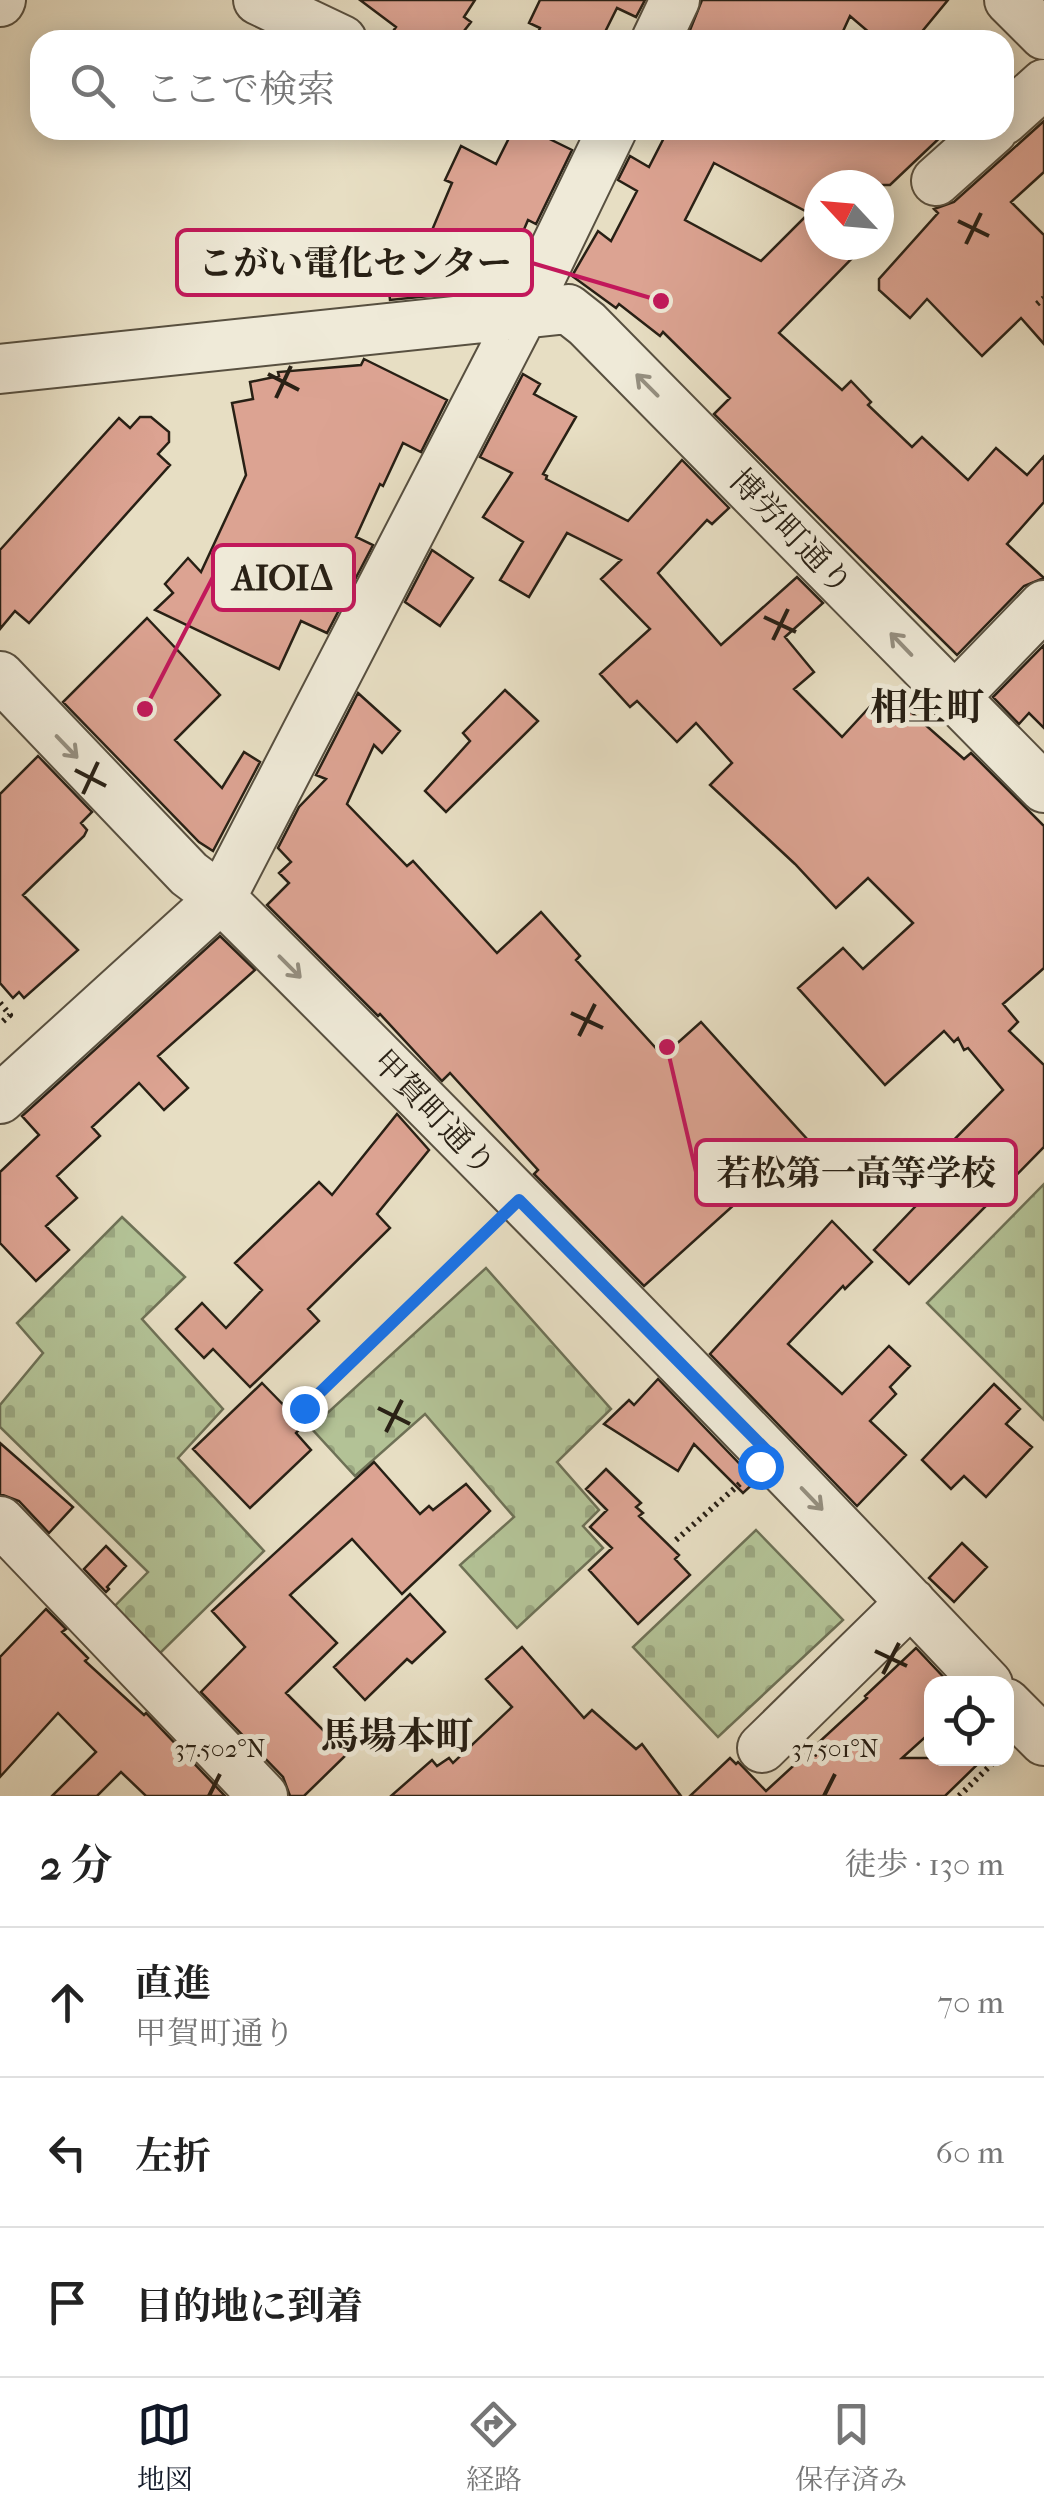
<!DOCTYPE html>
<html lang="ja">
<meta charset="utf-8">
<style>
body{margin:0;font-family:"IM FELL French Canon","Noto Serif JP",serif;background:#f6f6f6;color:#222}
.controls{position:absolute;right:30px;bottom:30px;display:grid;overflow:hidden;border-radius:20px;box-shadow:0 5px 25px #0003}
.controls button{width:90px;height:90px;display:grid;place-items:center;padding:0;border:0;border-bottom:2px solid #e0e0e0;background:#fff;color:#222;font:50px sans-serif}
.compass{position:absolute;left:804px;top:170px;width:90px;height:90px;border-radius:50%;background:#fff;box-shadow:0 5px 25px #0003;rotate:296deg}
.stop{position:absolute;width:30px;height:30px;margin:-22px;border:8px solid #1a73e8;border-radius:50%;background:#fff}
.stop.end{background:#1a73e8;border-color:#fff;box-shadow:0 2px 10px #0008}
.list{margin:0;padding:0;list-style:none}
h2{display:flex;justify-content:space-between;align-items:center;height:130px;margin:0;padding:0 40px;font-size:42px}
h2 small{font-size:32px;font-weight:400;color:#767676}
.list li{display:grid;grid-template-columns:65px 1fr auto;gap:30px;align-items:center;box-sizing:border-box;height:150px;padding:0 40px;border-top:2px solid #e0e0e0}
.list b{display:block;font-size:38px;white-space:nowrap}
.list p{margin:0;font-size:32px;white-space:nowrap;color:#767676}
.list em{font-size:32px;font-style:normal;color:#767676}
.icon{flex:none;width:55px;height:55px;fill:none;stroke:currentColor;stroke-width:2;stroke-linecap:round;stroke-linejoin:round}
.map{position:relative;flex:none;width:1044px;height:1796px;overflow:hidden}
.search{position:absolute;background:#fff;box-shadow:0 5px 25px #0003;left:30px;right:30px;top:30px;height:110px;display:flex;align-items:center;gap:25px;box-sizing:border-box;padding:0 35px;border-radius:30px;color:#767676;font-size:38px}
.sheet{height:580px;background:#fff}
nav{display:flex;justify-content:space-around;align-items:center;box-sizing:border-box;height:140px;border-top:2px solid #e0e0e0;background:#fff;font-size:28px;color:#767676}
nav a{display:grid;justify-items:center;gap:5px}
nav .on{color:#111827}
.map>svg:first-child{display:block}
.cemetery{fill:url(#cemetery-stones);stroke:#6e7156;stroke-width:2.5}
.building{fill:#dca392;stroke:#282015;stroke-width:2.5;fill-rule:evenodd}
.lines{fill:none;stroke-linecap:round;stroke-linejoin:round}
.minor-casing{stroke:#585040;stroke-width:52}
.path{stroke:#282015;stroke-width:6;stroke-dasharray:2.5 5;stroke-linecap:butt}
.minor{stroke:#efead8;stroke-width:48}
.oneway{stroke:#958f80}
.route{stroke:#1a73e8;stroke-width:12}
.ticks{fill:none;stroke:#282015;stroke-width:4}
.labels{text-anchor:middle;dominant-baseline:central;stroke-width:10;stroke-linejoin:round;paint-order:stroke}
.street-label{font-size:32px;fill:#282015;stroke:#efead8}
.quarter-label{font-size:38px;font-weight:bold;fill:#282015;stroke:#efead8}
.ticks-label{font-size:25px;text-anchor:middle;fill:#282015;stroke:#efead8;stroke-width:10;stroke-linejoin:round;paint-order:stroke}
.leader{fill:none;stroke:#c2185b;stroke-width:4}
.callout-dot{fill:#c2185b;stroke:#efead8;stroke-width:4}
.callout{fill:#efead8;stroke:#c2185b;stroke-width:4}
.callout-label{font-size:35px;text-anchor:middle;font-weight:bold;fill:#282015}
</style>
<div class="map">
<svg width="1044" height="1796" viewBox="0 0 1044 1796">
<defs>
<pattern id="cemetery-stones" width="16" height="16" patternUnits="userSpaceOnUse" patternTransform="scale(2.5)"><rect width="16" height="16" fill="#b3c296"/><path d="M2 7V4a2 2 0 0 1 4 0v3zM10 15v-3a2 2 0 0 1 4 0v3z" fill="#9aa680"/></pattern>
</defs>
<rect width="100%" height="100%" fill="#e7dec3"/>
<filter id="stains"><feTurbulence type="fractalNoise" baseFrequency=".002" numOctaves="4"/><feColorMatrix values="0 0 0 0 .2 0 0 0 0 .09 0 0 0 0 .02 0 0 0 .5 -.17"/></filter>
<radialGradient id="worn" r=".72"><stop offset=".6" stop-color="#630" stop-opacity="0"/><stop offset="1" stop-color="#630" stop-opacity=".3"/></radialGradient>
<path class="cemetery" d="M1044,1184V1420L927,1303Z
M122,1217L185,1277L142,1319L223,1409L178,1458L264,1551L150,1663L106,1615L148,1572L0,1427V1405L43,1353L17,1323Z
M486,1268L611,1409L557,1462L599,1510L583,1526L603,1548L517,1628L460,1565L514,1517L425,1414L355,1476L311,1428Z
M756,1530L843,1620L718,1737L633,1647Z"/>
<path class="building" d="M360,0H475L464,17L471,22L457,40H387L396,27Z
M540,0H645L636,17L617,8L601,40H535L540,28L529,23Z
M702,0H948L915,40H878L850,16L839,40H686Z
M1044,121V172L1011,202L1044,235V344L1021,318L982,356L927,299L910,318L879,290V279L938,213L934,209L954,202Z
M513,130H531L572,150L536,224L528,220L501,284L470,292L390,300L387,271L416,268L452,183L445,180L461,146L496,164Z
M668,130H948L890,185H819V245H865L779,333L842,390L851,381L871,402L868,405L912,447L922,437L968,480L996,448L1027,475L1044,456V502L1007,544L1044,578L1024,586L957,655L714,414L730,398L663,332L660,336L619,304L616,308L572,276L598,231L611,241L637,191L618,180L630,156L649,167ZM714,163L809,213L761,261L685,220Z
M364,359L447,400L421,452L403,443L383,486L380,484L356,537L373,545L327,633L301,621L279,669L155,610L173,593L165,584L188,558L201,572L246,475L232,403L253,399L250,382L279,376L278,372L361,365Z
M523,374L540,384L534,394L576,417L543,474L547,476L546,479L628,521L682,460L729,508L712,524L707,520L658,573L721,645L797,577L823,603L785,637L814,672L794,689L842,737L888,687L908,705L905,707L964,759L971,753L1044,826V968L1003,1004L1018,1022L1009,1031L1044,1065V1147L909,1284L874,1250L950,1170L937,1157L1003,1090L968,1048L964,1050L958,1038L954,1042L944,1031L885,1085L798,988L843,948L863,969L913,923L868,878L836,908L795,864L710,785L732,763L696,723L677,742L637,701L630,707L600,674L650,629L601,579L621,560L567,533L529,597L500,580L523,542L483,517L512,473L480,457Z
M140,417H151L169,432V442L158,454L170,465L29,623L15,611L0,629V550L119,418L130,428Z
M432,550L473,578L440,626L405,602Z
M147,618L220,695L175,740L222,788L244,752L260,762L213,851L199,842L63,702Z
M1044,645V728L1029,713L1019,724L993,697Z
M505,690L538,721L446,812L425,791L470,741L463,733Z
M358,693L400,731L382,753L374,745L347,804L407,866L413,861L497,953L541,912L580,956L576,960L663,1056L701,1022L807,1139L644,1286L534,1174L538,1170L450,1073L442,1081L380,1014L378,1016L267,905L289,883L279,873L291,862L278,848L299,807L326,779L316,775Z
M38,756L92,812L81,823L87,830L84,836L23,895L78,950L24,998L19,992L13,998L0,983V794Z
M220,936L255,970L158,1056L188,1088L164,1110L139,1083L92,1127L100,1136L57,1176L77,1198L46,1226L69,1250L36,1281L0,1243V1172L39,1135L22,1116Z
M397,1114L429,1150L377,1214L390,1228L308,1309L319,1321L250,1387L213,1349L204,1358L176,1329L202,1303L226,1328L262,1290L235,1263L319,1182L332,1195Z
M832,1221L872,1262L845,1289L843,1286L788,1344L842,1394L889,1346L910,1366L890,1387L896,1394L870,1421L906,1455L857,1506L710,1354Z
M658,1379L756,1481L743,1493L694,1444L678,1471L604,1424L629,1400L634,1405Z
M262,1383L303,1425L296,1433L311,1450L250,1508L193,1449Z
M994,1384L1020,1409L1006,1424L1032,1447L986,1497L964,1476L951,1489L922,1460Z
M0,1443L73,1507L49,1533L19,1501L0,1494Z
M374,1462L420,1514L429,1506L433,1510L466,1484L490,1511L402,1594L352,1539L290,1595L337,1643L286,1693L347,1754L304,1796H290L283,1777L201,1692L245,1647L212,1611Z
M606,1469L641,1503L636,1507L643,1513L639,1516L679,1555L675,1559L690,1575L638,1624L589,1570L612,1548L590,1527L607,1510L586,1489Z
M962,1543L987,1567L954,1602L929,1578Z
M106,1546L126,1566L107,1587L109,1589L106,1592L84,1569Z
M410,1594L445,1632L412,1663L407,1659L365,1700L334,1667Z
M46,1609L66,1629L62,1632L88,1658L85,1661L144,1715L146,1713L225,1796H146L121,1772L97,1796H52L96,1752L58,1713L0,1777V1657Z
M522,1647L584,1718L592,1710L636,1749L642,1744L681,1796H391L432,1760L437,1766L449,1758L453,1763L512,1707L486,1679Z
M916,1648L950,1684H932V1731L902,1758H984L945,1796H690L730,1758L736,1764L738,1762L766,1791L867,1698L865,1696Z"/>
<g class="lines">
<defs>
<path id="minor" d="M258,0L342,40
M1009,0L1044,35
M0,2L1,0
M656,40L675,0
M1004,120L1044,84
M936,181L993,130
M0,369L568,309L587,324L1044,788
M0,676L189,874L221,898C480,1156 737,1418 988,1684
M954,698L1044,605
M0,1099L221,898L524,312L612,130
M0,1521L263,1796
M1006,1703L1044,1741
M762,1748L911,1602"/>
</defs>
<use href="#minor" class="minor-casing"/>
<path class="path" d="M1037,304L1044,298
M0,1003L10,1015L0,1024
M304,1408L495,1226
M676,1540L744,1480
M959,1796L998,1758"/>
<use href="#minor" class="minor"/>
</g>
<defs><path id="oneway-shaft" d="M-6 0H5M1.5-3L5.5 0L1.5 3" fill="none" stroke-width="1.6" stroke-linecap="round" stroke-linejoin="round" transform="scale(2.5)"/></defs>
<g class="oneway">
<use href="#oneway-shaft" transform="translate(647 385) rotate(-135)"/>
<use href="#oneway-shaft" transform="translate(901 644) rotate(-134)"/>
<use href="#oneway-shaft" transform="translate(67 747) rotate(46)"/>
<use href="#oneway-shaft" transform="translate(290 967) rotate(45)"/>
<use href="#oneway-shaft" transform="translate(812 1499) rotate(46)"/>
</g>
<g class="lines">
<path class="route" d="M304,1408L519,1200L770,1454L760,1466"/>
</g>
<path class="ticks" d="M958,221L989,236M966,244L981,213M268,374L299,390M276,398L291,366M764,617L796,632M773,640L788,609M75,770L106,786M83,794L98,762M571,1013L603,1028M579,1036L595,1004M378,1408L410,1424M386,1432L402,1400M875,1651L907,1666M883,1674L899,1643M209,1796L220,1774M824,1796L835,1774"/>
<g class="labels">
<g class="street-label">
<text transform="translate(791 532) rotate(46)">博労町通り</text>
<text transform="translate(434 1113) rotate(46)">甲賀町通り</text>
</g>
<g class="quarter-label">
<text x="927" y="707">相生町</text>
<text x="397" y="1736">馬場本町</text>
</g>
</g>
<g class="ticks-label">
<text x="220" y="1757">37.502°N</text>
<text x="835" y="1757">37.501°N</text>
</g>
<path class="leader" d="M661 301L532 263M145 709L213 577M667 1047L696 1172"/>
<g class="callout-dot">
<circle cx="661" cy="301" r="10"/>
<circle cx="145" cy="709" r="10"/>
<circle cx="667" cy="1047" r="10"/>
</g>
<g class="callout">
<rect x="177" y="230" width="355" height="65" rx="10"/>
<rect x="213" y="545" width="141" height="65" rx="10"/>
<rect x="696" y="1140" width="320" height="65" rx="10"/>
</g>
<g class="callout-label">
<text x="355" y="275">こがい電化センター</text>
<text x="283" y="590">AIOIΔ</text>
<text x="856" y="1185">若松第一高等学校</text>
</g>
<rect width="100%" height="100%" filter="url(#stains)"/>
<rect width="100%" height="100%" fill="url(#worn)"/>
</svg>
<div class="controls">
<button><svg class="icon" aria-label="locate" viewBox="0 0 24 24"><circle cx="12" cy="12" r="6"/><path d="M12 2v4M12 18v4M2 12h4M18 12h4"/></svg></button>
</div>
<svg class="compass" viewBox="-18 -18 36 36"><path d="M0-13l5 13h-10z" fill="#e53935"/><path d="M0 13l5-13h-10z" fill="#767676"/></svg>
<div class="stop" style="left:760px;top:1466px"></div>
<div class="stop end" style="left:304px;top:1408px"></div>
<div class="search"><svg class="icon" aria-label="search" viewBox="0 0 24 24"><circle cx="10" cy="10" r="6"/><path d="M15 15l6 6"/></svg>ここで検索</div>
</div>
<section class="sheet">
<h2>2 分<small>徒歩 · 130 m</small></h2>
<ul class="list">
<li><svg class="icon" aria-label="ahead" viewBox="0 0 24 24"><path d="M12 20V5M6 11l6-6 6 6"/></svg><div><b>直進</b><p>甲賀町通り</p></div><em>70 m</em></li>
<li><svg class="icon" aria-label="left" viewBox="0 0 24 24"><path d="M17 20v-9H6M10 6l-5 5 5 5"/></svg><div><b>左折</b></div><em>60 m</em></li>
<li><svg class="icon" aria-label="arrive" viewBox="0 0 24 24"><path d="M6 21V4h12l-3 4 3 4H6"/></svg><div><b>目的地に到着</b></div></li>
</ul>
</section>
<nav>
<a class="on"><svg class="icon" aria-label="map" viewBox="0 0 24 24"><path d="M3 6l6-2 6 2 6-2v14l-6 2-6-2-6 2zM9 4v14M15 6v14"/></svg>地図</a>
<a><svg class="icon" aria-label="directions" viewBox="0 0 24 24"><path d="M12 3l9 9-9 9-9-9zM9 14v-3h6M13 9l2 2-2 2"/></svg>経路</a>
<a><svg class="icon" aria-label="saved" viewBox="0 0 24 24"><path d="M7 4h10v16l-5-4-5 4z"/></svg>保存済み</a>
</nav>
